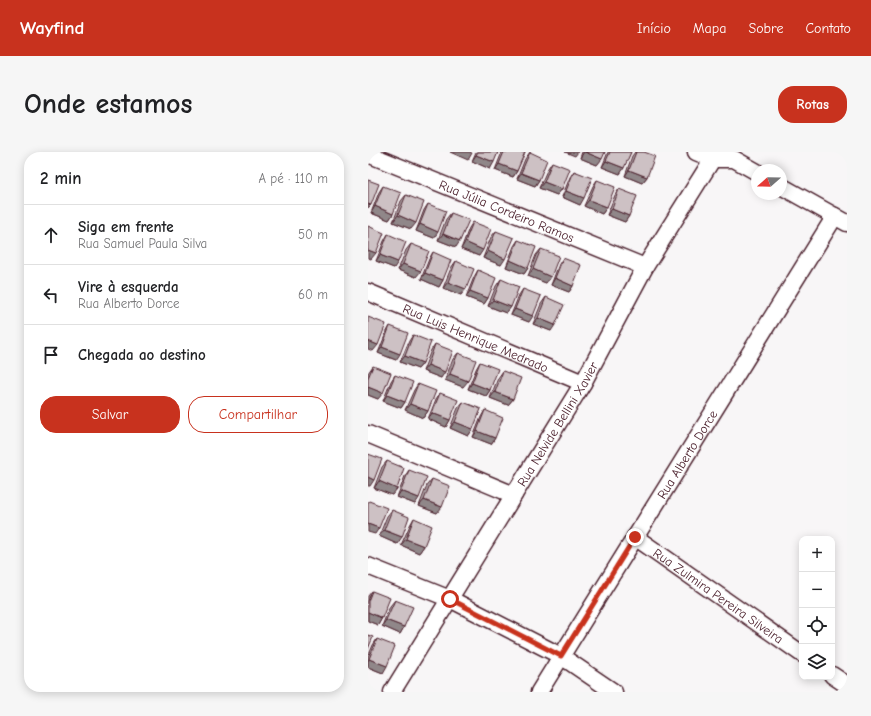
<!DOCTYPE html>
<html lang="pt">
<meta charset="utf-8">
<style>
body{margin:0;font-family:"Comic Neue",sans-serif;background:#f6f6f6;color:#202124}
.controls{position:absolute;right:12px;bottom:12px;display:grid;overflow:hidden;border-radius:8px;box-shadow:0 2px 10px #0003}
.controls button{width:36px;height:36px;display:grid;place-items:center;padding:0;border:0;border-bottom:1px solid #e0e0e0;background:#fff;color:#202124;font:20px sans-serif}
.compass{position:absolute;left:383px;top:12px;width:36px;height:36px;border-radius:50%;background:#fff;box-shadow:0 2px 10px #0003;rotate:250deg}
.stop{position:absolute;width:12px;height:12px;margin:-9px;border:3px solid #c8321e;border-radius:50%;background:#fff}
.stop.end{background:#c8321e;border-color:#fff;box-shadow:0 1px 4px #0008}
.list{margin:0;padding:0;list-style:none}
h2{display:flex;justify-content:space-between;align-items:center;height:52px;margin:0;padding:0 16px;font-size:17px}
h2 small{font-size:13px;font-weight:400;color:#757577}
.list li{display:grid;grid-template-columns:26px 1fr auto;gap:12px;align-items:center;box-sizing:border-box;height:60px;padding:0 16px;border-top:1px solid #e0e0e0}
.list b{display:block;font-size:15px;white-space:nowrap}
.list p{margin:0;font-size:13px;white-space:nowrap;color:#757577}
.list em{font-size:13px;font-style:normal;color:#757577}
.actions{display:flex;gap:8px;padding:12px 16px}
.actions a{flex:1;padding:9px 0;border:1px solid #c8321e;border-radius:16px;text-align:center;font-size:14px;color:#c8321e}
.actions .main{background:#c8321e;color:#fff}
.icon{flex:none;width:22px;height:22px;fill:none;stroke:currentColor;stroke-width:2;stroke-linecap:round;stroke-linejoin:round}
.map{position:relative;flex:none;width:479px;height:540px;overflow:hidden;border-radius:16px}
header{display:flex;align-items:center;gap:24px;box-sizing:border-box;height:56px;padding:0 20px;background:#c8321e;color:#fff}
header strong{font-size:19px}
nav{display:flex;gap:22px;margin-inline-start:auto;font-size:14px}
.intro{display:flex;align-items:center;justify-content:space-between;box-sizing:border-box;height:96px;padding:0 24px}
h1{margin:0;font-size:28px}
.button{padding:10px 18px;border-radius:16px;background:#c8321e;color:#fff;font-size:14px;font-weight:700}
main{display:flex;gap:24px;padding:0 24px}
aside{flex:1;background:#fff;border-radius:16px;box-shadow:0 2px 10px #0003}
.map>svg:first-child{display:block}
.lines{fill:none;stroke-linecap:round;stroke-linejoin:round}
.street-casing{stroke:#4a1f2b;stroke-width:19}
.street{stroke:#fff;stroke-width:16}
.wall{fill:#b0a6a9;stroke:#4a1f2b}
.shaded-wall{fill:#908789;stroke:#4a1f2b}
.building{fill:#cdc1c4;stroke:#4a1f2b}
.route{stroke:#c8321e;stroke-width:5}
.labels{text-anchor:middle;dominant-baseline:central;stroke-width:4;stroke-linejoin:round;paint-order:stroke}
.street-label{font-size:13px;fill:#4a1f2b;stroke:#fff}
</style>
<header>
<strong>Wayfind</strong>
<nav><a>Início</a><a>Mapa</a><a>Sobre</a><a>Contato</a></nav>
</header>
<div class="intro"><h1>Onde estamos</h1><a class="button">Rotas</a></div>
<main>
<aside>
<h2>2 min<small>A pé · 110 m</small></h2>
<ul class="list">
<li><svg class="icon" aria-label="ahead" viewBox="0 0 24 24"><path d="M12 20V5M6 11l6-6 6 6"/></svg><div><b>Siga em frente</b><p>Rua Samuel Paula Silva</p></div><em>50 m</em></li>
<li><svg class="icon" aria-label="left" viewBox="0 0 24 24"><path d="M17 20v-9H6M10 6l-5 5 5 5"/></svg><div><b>Vire à esquerda</b><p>Rua Alberto Dorce</p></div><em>60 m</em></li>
<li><svg class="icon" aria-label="arrive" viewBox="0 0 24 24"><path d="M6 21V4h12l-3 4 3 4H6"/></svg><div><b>Chegada ao destino</b></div></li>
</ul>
<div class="actions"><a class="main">Salvar</a><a>Compartilhar</a></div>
</aside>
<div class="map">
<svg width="479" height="540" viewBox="0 0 479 540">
<rect width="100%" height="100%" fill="#f8f6f7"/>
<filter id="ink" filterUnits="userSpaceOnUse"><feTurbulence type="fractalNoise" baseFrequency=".025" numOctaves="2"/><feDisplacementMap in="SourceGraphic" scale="8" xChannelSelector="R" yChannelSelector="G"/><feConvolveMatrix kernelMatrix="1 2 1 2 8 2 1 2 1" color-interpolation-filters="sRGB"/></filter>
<g filter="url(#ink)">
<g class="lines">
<defs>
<g id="street">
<path d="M328,0L345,7H366L389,20"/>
<path id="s1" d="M0,2L277,115"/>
<path d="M413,34L479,71"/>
<path id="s2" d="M0,140L215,231"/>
<path d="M0,282L146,343"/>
<path id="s3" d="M267,385L434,502"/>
<path d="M0,414L82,447L193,504L246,540"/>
<path d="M464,523L479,533"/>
<path id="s4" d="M24,540L215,231L277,115L349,0"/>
<path id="s5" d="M171,540L467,64"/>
</g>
</defs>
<use href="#street" class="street-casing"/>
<use href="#street" class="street"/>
</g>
<path class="wall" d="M108,0H130L122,17L104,9Z
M134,0H157L149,19L145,25L127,18Z
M162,0L171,28L167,34L149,27L157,7Z
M214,0H237L229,13L212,6Z
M240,0H263L252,22L234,15Z
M267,0H276L279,25L274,31L257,24L264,4Z
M184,10L194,37L189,43L171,36L180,16Z
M206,19L212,53L194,45L202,25Z
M229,28L239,55L234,62L216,54L225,34Z
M15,34L25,62L21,68L3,61L11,40Z
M251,37L261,64L257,70L239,63L247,43Z
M38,43L43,77L25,70L33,49Z
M60,52L66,86L48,79L56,58Z
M83,61L88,95L70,88L78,67Z
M105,70L111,104L93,97L101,76Z
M128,79L133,113L115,106L123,85Z
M20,82L26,116L8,109L16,89Z
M150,88L160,116L156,122L138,115L146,94Z
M43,92L48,125L30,118L38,98Z
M173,97L183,125L178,131L160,124L168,103Z
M65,100L75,128L71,135L53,127L61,107Z
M195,106L205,134L201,140L183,133L191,112Z
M88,109L93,143L75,136L83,116Z
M110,118L120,146L116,152L98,145L106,125Z
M133,127L143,155L138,161L120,154L128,134Z
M155,137L161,170L143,163L151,143Z
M178,145L183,179L165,172L173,152Z
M22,174L28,208L10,201L18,181Z
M45,183L55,211L50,217L32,210L41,189Z
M67,192L73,226L55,219L63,198Z
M90,201L95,235L77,228L85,207Z
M112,210L122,238L118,244L100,237L108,217Z
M5,214L10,247L0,243V221Z
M135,219L145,247L140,253L122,246L130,226Z
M27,223L37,250L33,256L15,249L23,229Z
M50,232L60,259L55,266L37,258L46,238Z
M72,241L82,268L78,275L60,267L68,247Z
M95,250L105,277L100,284L82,276L90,256Z
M117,258L127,286L123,292L105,285L113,265Z
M19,309L24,343L6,336L14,315Z
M41,318L47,352L29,345L37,324Z
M64,327L69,361L51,354L59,333Z
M24,358L29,392L11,384L19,364Z
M46,366L56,394L51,401L33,393L42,373Z
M4,439L14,466L10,473L0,469V444Z
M27,448L36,475L32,482L14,474L22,454Z
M9,487L15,521L0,515V505L5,493Z"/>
<path class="shaded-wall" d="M82,0H101L104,1L100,8Z
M197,0H210L207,4Z
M216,0H217L234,7L229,13L212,6Z
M108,3L126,10L122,17L104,9Z
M238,9L256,16L252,22L234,15Z
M131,12L149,19L145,25L127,18Z
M261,18L279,25L274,31L257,24Z
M153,21L171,28L167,34L149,27Z
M176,30L194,37L189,43L171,36Z
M198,39L216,46L212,53L194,45Z
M221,48L239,55L234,62L216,54Z
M0,52L3,53L0,56Z
M7,54L25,62L21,68L3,61Z
M244,57L261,64L257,70L239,63Z
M30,63L48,71L43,77L25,70Z
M52,72L70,80L66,86L48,79Z
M75,82L92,89L88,95L70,88Z
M97,90L115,98L111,104L93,97Z
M0,98L8,101L3,107L0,106Z
M120,99L137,107L133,113L115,106Z
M12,103L30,110L26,116L8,109Z
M142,108L160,116L156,122L138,115Z
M35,112L53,119L48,125L30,118Z
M165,117L183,125L178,131L160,124Z
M57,121L75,128L71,135L53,127Z
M187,126L205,134L201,140L183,133Z
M80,130L98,137L93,143L75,136Z
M102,139L120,146L116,152L98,145Z
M125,148L143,155L138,161L120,154Z
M147,157L165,164L161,170L143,163Z
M170,166L187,173L183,179L165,172Z
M0,189L10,193L5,199L0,197Z
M14,195L32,202L28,208L10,201Z
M37,204L55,211L50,217L32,210Z
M60,213L77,220L73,226L55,219Z
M82,222L100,229L95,235L77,228Z
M104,231L122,238L118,244L100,237Z
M0,235L15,241L10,247L0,243Z
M127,240L145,247L140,253L122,246Z
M19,243L37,250L33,256L15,249Z
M42,252L60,259L55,266L37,258Z
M64,261L82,268L78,275L60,267Z
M87,270L105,277L100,284L82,276Z
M109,279L127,286L123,292L105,285Z
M0,325L6,328L2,334H0Z
M11,329L29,337L24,343L6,336Z
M33,339L51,346L47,352L29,345Z
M56,348L74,355L69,361L51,354Z
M0,372L11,376L7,382L0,380Z
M16,378L34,385L29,392L11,384Z
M38,387L56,394L51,401L33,393Z
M0,460L14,466L10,473L0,469Z
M18,468L36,475L32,482L14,474Z
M1,507L19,514L15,521L0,515V509Z"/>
<path class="building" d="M110,0H130L126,10L108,3Z
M136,0H157L149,19L131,12Z
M162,0L179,8L171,28L153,21Z
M217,0H237L234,7Z
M242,0H263L256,16L238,9Z
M268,0H276L287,4L279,25L261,18Z
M184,10L202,17L194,37L176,30Z
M206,19L224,26L216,46L198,39Z
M0,28L11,32L3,53L0,52Z
M229,28L247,35L239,55L221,48Z
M15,34L33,41L25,62L7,54Z
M251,37L269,44L261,64L244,57Z
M38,43L56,50L48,71L30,63Z
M60,52L78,59L70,80L52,72Z
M83,61L101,68L92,89L75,82Z
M105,70L123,77L115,98L97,90Z
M0,74L16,81L8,101L0,98Z
M128,79L146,86L137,107L120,99Z
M20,82L38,90L30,110L12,103Z
M150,88L168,95L160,116L142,108Z
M43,92L61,99L53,119L35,112Z
M173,97L191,104L183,125L165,117Z
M65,100L83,108L75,128L57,121Z
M195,106L213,113L205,134L187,126Z
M88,109L106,117L98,137L80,130Z
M110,118L128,126L120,146L102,139Z
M133,127L151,135L143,155L125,148Z
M155,137L173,144L165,164L147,157Z
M178,145L196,153L187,173L170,166Z
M0,165L18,172L10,193L0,189Z
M22,174L40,181L32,202L14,195Z
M45,183L63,190L55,211L37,204Z
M67,192L85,199L77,220L60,213Z
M90,201L108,208L100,229L82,222Z
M112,210L130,217L122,238L104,231Z
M5,214L23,221L15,241L0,235V226Z
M135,219L153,226L145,247L127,240Z
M27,223L45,230L37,250L19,243Z
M50,232L68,239L60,259L42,252Z
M72,241L90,248L82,268L64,261Z
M95,250L113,257L105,277L87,270Z
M117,258L135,266L127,286L109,279Z
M0,302L14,307L6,328L0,325Z
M19,309L36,316L29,337L11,329Z
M41,318L59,325L51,346L33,339Z
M64,327L82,334L74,355L56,348Z
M1,349L19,356L11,376L0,372V351Z
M24,358L41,365L34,385L16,378Z
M46,366L64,374L56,394L38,387Z
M4,439L22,446L14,466L0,460V449Z
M27,448L45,455L36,475L18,468Z
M0,483L5,485L0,497Z
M9,487L27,494L19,514L1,507Z"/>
</g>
<g class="lines" filter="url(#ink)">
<path class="route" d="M82,447L193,504L267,385"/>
</g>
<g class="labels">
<g class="street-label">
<text stroke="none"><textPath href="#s1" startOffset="150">Rua Júlia Cordeiro Ramos</textPath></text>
<text stroke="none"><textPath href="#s2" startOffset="117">Rua Luis Henrique Medrado</textPath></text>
<text stroke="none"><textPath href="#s4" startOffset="315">Rua Nelvide Bellini Xavier</textPath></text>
<text stroke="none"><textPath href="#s5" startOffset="280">Rua Alberto Dorce</textPath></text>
<text stroke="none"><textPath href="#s3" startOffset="102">Rua Zulmira Pereira Silveira</textPath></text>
</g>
</g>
</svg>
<div class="controls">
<button>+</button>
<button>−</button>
<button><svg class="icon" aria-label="locate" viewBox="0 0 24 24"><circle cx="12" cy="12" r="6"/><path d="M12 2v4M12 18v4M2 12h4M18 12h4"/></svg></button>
<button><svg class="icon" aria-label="layers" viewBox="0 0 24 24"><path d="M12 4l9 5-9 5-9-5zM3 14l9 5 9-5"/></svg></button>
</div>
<svg class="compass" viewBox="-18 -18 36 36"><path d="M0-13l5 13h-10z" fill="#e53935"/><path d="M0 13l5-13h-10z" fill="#757577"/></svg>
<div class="stop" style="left:82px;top:447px"></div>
<div class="stop end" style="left:267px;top:385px"></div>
</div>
</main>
